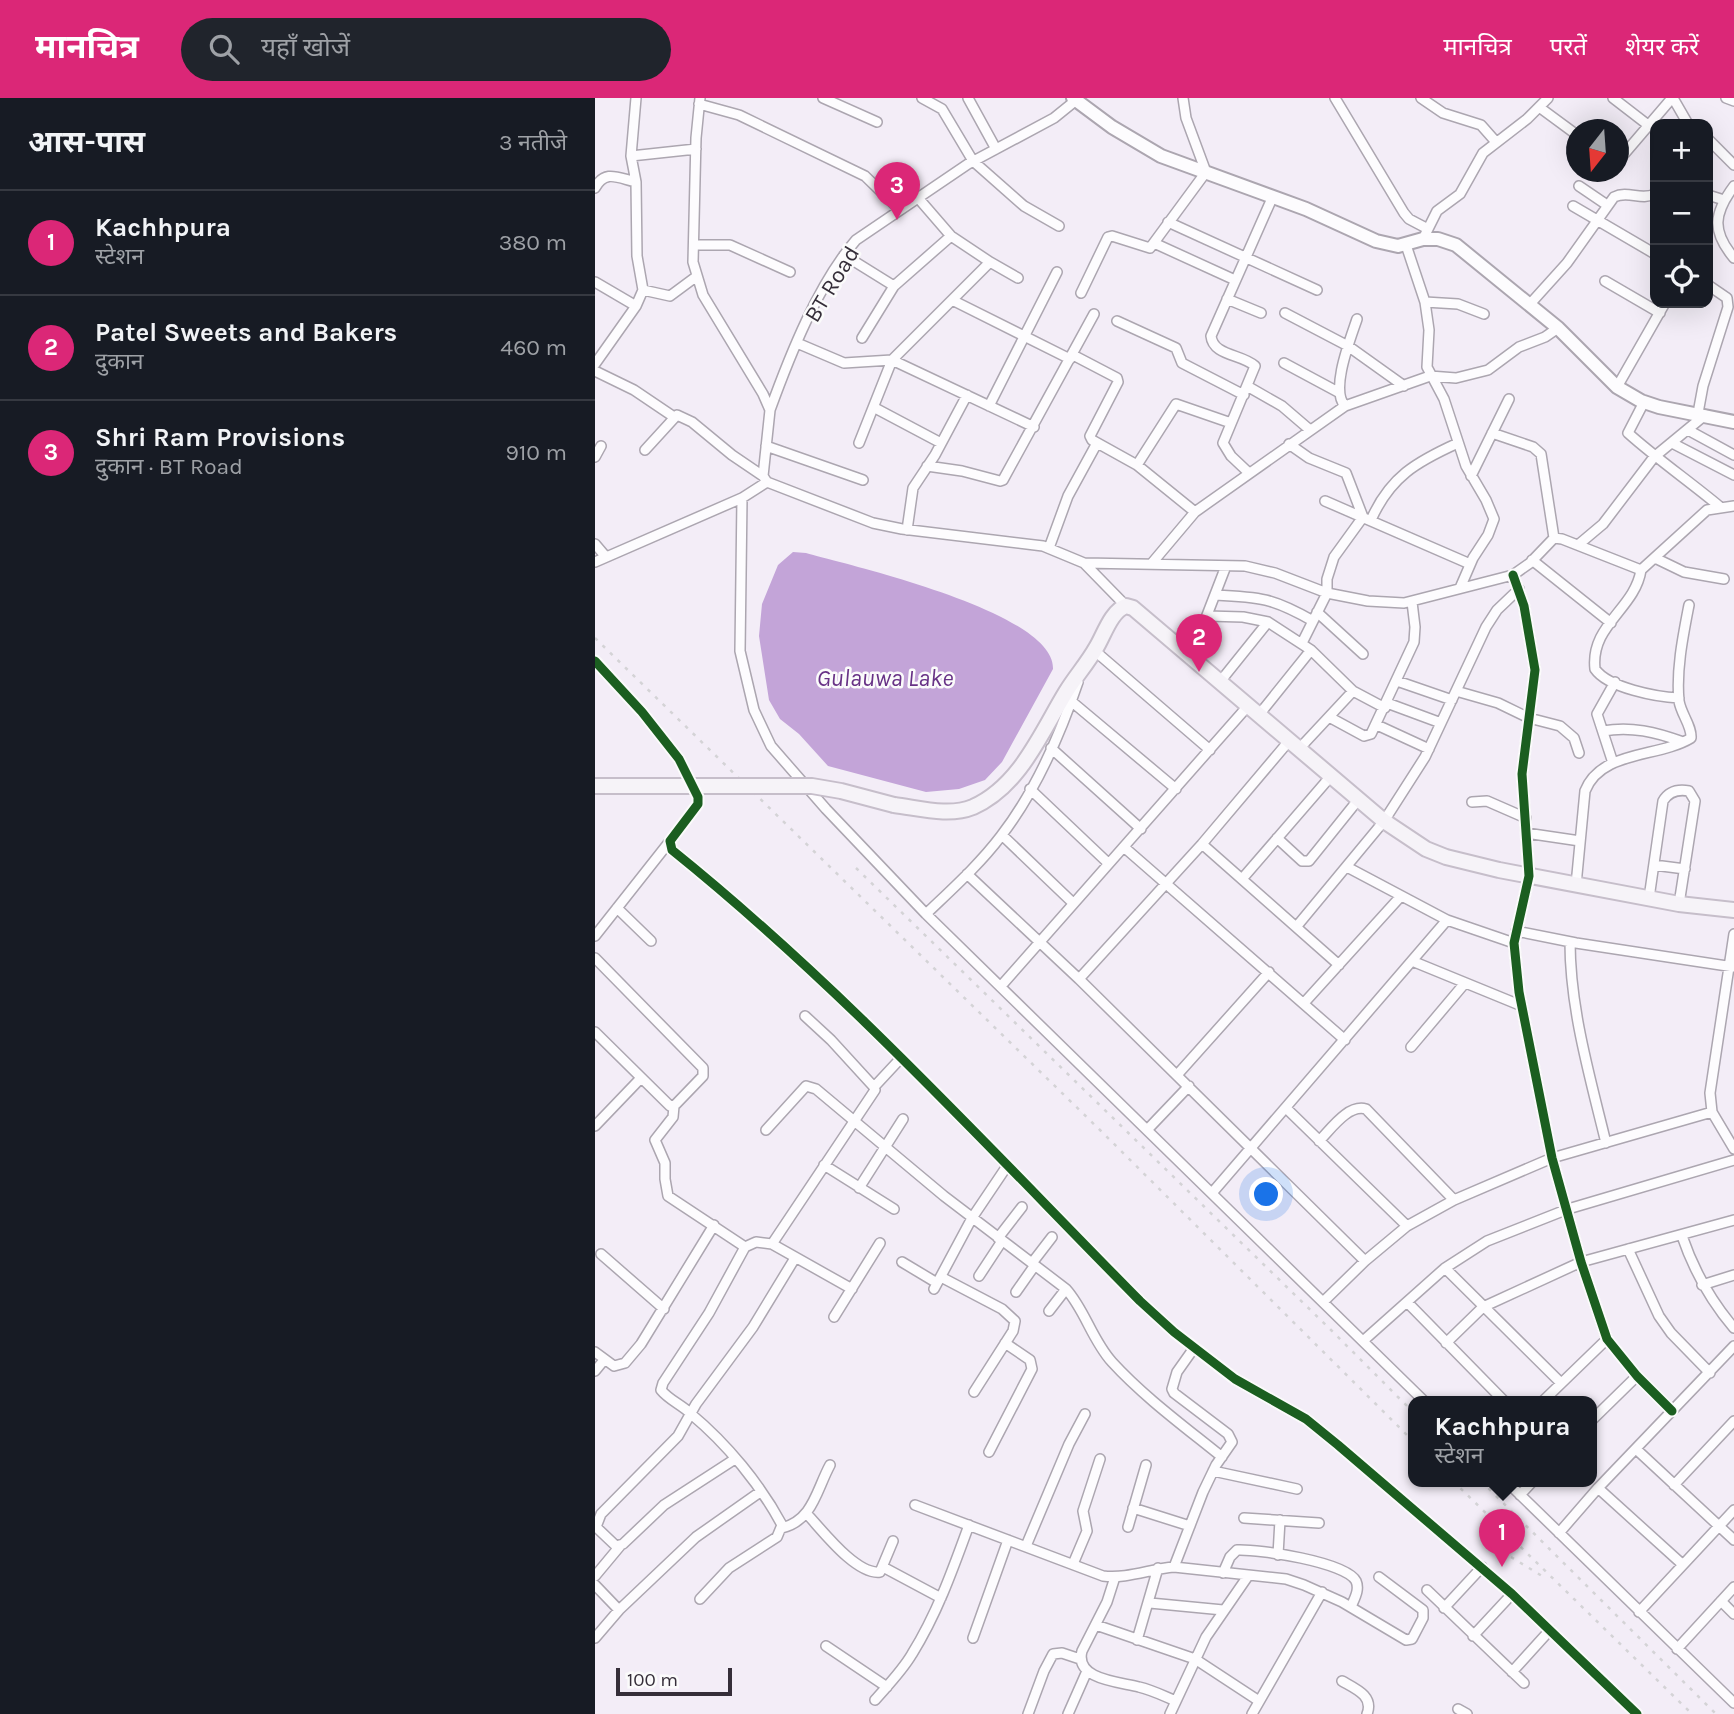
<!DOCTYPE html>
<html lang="hi">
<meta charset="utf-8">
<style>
body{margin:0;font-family:Karla,"Noto Sans Devanagari",sans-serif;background:#20242c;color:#f1f3f6}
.controls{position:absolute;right:21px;top:21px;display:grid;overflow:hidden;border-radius:14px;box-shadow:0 7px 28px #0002}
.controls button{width:63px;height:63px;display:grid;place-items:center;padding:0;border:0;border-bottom:2px solid #363941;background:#171b24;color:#f1f3f6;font:35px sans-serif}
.compass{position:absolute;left:971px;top:21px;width:63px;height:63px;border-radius:50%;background:#171b24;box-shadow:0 7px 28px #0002;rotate:197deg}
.scale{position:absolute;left:21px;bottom:18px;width:116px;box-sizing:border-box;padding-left:7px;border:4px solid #352e39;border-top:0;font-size:19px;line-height:24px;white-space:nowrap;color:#352e39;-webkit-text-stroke:5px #fbfbfb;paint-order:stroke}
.you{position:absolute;left:672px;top:1097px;width:24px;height:24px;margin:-18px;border:5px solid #fff;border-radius:50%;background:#1a73e8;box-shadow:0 0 0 10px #1a73e833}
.badge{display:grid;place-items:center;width:46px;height:46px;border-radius:50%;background:#db2777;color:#fff;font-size:23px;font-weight:700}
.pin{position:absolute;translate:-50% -58px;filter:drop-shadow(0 2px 4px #0008)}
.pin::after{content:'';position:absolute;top:37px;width:24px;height:21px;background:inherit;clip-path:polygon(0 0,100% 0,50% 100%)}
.popup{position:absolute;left:813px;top:1298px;width:189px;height:91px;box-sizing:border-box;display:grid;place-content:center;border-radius:14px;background:#171b24;filter:drop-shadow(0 2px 5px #0005);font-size:23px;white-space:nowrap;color:#9ea1a6}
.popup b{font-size:26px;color:#f1f3f6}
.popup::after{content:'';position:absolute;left:50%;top:100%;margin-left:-14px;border:14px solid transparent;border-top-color:#171b24}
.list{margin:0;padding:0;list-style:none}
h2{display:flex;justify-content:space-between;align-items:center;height:91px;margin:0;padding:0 28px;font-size:30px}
h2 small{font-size:23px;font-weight:400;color:#9ea1a6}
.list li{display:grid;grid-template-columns:46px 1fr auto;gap:21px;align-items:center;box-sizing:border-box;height:105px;padding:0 28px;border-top:2px solid #363941}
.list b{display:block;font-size:26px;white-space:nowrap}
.list p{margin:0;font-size:23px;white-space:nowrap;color:#9ea1a6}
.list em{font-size:23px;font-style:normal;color:#9ea1a6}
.icon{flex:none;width:38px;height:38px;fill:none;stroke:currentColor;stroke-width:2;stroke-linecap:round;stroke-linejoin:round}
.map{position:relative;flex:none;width:1139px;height:1616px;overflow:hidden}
header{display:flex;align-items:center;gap:42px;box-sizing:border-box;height:98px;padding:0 35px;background:#db2777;color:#fff}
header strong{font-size:33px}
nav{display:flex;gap:38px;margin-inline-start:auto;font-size:24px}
.search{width:490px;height:63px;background:#20242c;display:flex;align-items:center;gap:18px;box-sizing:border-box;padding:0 24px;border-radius:38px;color:#9ea1a6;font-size:26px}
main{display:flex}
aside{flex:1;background:#171b24}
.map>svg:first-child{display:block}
.water{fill:#c3a4d8}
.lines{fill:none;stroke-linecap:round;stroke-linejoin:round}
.street-casing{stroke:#aca6b0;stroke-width:12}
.secondary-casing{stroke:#aca6b0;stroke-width:16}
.primary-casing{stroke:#c6beca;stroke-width:18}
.street{stroke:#fdfcfe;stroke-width:9}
.secondary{stroke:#fdfcfe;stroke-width:12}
.primary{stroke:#f6f3f8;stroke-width:14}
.rail{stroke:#d4d3d6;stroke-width:2.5;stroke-dasharray:3.5 7;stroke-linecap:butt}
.primary-bridge-casing{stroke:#c6beca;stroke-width:18;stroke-linecap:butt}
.primary-bridge{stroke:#f6f3f8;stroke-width:14}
.cycleway-casing{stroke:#fbfbfb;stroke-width:13}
.cycleway{stroke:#1b5e20;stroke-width:9}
.labels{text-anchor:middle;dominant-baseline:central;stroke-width:5;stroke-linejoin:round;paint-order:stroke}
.street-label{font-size:23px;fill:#352e39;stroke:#fbfbfb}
.water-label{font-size:24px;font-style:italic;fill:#683286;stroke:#fbfbfb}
</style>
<header>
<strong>मानचित्र</strong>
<div class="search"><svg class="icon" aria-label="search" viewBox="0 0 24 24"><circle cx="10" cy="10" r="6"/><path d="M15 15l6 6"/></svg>यहाँ खोजें</div>
<nav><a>मानचित्र</a><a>परतें</a><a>शेयर करें</a></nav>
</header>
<main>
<aside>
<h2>आस-पास<small>3 नतीजे</small></h2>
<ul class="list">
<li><span class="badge">1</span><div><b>Kachhpura</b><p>स्टेशन</p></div><em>380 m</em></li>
<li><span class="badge">2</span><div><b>Patel Sweets and Bakers</b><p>दुकान</p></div><em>460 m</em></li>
<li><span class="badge">3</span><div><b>Shri Ram Provisions</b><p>दुकान · BT Road</p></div><em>910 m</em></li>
</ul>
</aside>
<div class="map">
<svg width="1139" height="1616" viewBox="0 0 1139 1616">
<rect width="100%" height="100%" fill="#f3edf7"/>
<path class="water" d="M198,454L211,455C257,468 460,514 458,571L407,664L390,682L364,691L331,694L233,668L204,636L185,621L174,602L164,538L167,506L183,467Z"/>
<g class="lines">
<defs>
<path id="street" d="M105,0L101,40L98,164L108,197L168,296L175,312L168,378L172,384L278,425L307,431L448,448L489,465L531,508
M228,0L282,24
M327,0L347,11L378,63L429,108L464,128
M373,0L401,51
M740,0L809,115L814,121L833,131
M826,0L848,15L886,27L901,44
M1018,0L1053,27
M1078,0L1093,26
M1131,0L1139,3
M104,6L144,17L270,78L305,112
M944,9L982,37
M1113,41L1139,67
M36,58L101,51
M1024,62L1077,0
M1012,75L1013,74
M984,88L1012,107
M1139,88C1119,115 1116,133 1139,160
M0,90C10,71 23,80 41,84
M1113,97L1129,102
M978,108L1060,156
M573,124L722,192
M828,141L842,113L865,96L888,55L932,21L953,0
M559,145L640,182
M99,147H135L195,174
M811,147L830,204L834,232L832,269L849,301L871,368L891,402L899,421L893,437L878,460L865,490
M249,157L299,188
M395,164L423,180
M1010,183L1065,215
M0,184L41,208
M48,192L75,198L102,178
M486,195L513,139L517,138L555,150L611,74L591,20L588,0
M632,201L666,215
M357,202L475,261
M830,204L863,206L889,216
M935,206L972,165L1019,99C1033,92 1046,103 1060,96
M690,215L753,248L809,288
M522,223L581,250L587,265L649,297
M267,240L299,188L356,138
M202,245L249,265L297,262L439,329
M478,257L522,280L523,284L495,338L497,342L542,367L600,414
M689,265L743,294
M0,266L41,208L48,192L42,158L41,84L36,58L41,0
M0,273L39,292L79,319
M652,288L687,308L715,332
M1022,289L1070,205
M1049,304L1033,335C1062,361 1094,383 1124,408
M394,308L462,174
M750,308C735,292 755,242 762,221
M280,310L346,345
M175,312C195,257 223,186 261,142L373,66L459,20L480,3
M1103,315L1108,288L1133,209L1132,200L1113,187
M1093,332L1139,357
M897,335L938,349L946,356L959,440
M264,345L297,262L395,164L356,138L324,101
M1077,345L1139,377
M694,346L714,360L751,375L768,419L739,459L732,481V495L707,545
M171,348L268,382
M50,352L82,317L97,324L137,357L168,378
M0,359L6,348
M542,367L581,306L636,325
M332,368L367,373L405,383L408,382L499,216
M654,375L636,358L628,345L660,268C647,256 618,258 616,238L678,98
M876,378L914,301
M147,400L145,553L159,612L176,648L231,711L331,816L829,1303
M730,403L875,466
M776,422C795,379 821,364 863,345
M312,432L318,390L340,357L372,297
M0,446L11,459
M983,447L1008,426L1059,359L1110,317
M454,450L473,398L502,345
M1060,460L1089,474L1129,481
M937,462L1016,525
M0,464L147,400L172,384
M489,465L650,468L680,475L732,495L773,503L809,505L918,477L935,465L959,440L967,441L1046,472L1112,412L1139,408
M557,465L600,414L750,308L835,278L861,280L893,272L924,249L950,239L963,230
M1046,472C1040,511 995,527 1000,571C1013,590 1062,599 1084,600
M918,477L929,508L940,572L927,676L934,778L919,845L924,894L957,1060L986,1164L1012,1241L1042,1278L1077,1313
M620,497C665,499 678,500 718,523
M722,514L768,556
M612,518L648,519L673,524L716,552L758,593L790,610
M500,553L615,652
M595,561L631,468
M0,563L47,614L84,661L103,699V706L75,743L77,752C246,888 393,1049 545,1203L579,1234L640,1281L711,1321L743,1347L917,1496L1042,1616
M802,583L857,602
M624,585L673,524
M861,593L903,605L934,620L965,628L979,640L984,655
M476,603L581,691
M792,605L846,625
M663,618L716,552
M734,619L769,638L776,636L819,544L820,529L817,504
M782,627L834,651
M1008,633C1036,628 1061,634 1088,644
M456,650L546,731
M703,652L758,593
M1018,665L1002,616L1020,584
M435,691L513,765
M877,704L892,703L931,720
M931,735L985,743
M407,737L478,805
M682,740L707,763H714L763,702
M607,746L744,867
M530,750L750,942
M1059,767L1090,771
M752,769L852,822L919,845
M372,776L484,881L770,1163
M647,781L736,678
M981,787L990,693C1006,652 1063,660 1096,640C1097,628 1086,616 1084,603C1081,572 1088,538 1094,507
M1054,800L1068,703C1074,693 1083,691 1094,693L1100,703L1084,806
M22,810L56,843
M331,816C357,791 384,767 406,738C440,694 465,637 483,584
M702,828L789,723L830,659L891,529L902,512L924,491
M921,833L981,845L1139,869
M1139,836L1115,995L1117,1014L1139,1051
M0,838L75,743
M975,844C975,911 995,979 1011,1045
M0,860L108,970V978L81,1006L75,1008L0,934
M817,863L927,908
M484,881L607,746L694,643
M406,888L652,609
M709,905L806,798
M816,949L870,885
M582,977L674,874
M279,989L306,960
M79,1008L78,1019L60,1042L70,1065V1081L73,1098L150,1149L114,1215L68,1285L66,1292C74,1302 87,1307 96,1316C132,1346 165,1386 187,1427L182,1439L134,1470L105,1501
M692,1011L812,1128
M0,1028L46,980
M171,1032L211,988L221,991L349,1098L471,1191C490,1212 497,1242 517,1264C549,1299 590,1329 627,1359
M552,1032L594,988
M724,1043C736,1031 753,1006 771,1011L859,1102
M229,1067L299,1111
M264,1090L308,1021
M617,1095L852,822
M1087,1138C1099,1173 1115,1202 1139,1230
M403,1140L427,1109
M177,1146L280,992L279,989L236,942L210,918
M150,1149L161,1144L177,1146L257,1191
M1033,1151L1064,1218L1076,1235L1115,1275
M6,1156L69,1211
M307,1164L342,1185
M437,1165L457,1139
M850,1170L966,1285
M384,1178L407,1143
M346,1179L407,1211L420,1223L418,1233L379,1294
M1107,1187L1139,1177
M339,1191L377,1120L412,1068
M421,1194L440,1167
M728,1204L770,1163L812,1128L859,1102L957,1060L1117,1014
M812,1204L909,1303
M454,1213L471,1191
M239,1219L285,1145
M768,1243L850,1170L892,1143L973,1111L1139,1062
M851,1245L888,1209L986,1164L1139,1122
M0,1254L19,1268L30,1265L46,1246L119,1127
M0,1273L9,1262
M948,1303L1012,1241
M996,1323L1042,1278
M1041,1351L1139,1442
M394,1354L437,1271L435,1262L410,1245
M140,1361L69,1407L28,1446L21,1448L1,1429L6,1416L83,1338L101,1306L158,1229L200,1160
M618,1373L702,1391
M911,1383L1139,1605
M1079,1387L1139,1323
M1003,1390L1087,1466
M925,1397L938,1383
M320,1407L508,1478C532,1481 555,1471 579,1469L691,1481L709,1487L747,1504L811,1542L817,1541L828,1520V1512L784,1479
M538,1410L595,1428
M212,1416C227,1432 261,1477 285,1474L298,1443
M649,1420L724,1425
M533,1429L551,1367
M187,1430C218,1422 221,1393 235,1367
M964,1435L1003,1390L1139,1248
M431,1448L474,1346L490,1316
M683,1457L685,1422
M478,1466L492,1433L488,1413L505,1361
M288,1469L346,1500
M579,1469L608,1394L621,1367L637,1344L633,1336L579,1295L577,1291L582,1274L599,1250
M628,1475L635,1459L642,1452C664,1451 751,1464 761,1483C765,1492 759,1501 756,1509
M0,1478L25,1448
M520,1479L512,1504L487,1553C479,1582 526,1584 544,1589C557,1592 569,1598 581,1603
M0,1487L24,1512
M832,1492L929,1585
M1126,1503L1139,1516
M555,1505L628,1512
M849,1510L887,1469
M1044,1514L1139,1412
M501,1527L600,1561L664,1603
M878,1538L917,1496
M0,1540L24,1512L101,1439L165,1394
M378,1540L413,1442
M542,1542L563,1470
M231,1548L292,1589
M1082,1551L1139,1489
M917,1574L955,1532
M747,1583C761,1591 779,1598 772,1616
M280,1602C293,1587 307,1573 317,1556C342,1516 358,1471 374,1427
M863,1611L872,1616
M433,1616L449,1573L458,1556L467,1555L485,1561
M473,1616L492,1573
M575,1616L611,1539L653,1478
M657,1616L727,1494"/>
<path id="secondary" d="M478,0L517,29L566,58L711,111L781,143L803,148L828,141H843L861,147L963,230L1022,289L1046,303L1064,309L1139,324"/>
<path id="primary" d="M299,707C324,710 354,719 378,709C425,688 446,635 471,594C480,579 492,566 501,550C509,537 516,513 531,508L538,510L789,723L831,751L851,759L904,772L1084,806L1139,812"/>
</defs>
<use href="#street" class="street-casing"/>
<use href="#secondary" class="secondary-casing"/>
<use href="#primary" class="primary-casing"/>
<use href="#street" class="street"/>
<use href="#secondary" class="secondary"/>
<use href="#primary" class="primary"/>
<path class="rail" d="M0,540L505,1032L818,1343
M261,770L736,1232L818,1314
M858,1383L1097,1616
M886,1383L1121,1616
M916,1459L947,1478"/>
<defs>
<path id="primary-bridge" d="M0,688H217L246,693L299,707"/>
</defs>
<use href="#primary-bridge" class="primary-bridge-casing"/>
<use href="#primary-bridge" class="primary-bridge"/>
<defs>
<path id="cycleway" d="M918,477L929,508L940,572L927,676L934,778L919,845L924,894L957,1060L986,1164L1012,1241L1042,1278L1077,1313
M0,563L47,614L84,661L103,699V706L75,743L77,752C246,888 393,1049 545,1203L579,1234L640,1281L711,1321L743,1347L917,1496L1042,1616"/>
</defs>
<use href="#cycleway" class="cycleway-casing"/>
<use href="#cycleway" class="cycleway"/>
</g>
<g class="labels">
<g class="street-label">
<text transform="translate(237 186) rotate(-59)">BT Road</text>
</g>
<g class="water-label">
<text x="290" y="580">Gulauwa Lake</text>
</g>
</g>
</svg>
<div class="controls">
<button>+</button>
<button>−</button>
<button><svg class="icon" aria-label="locate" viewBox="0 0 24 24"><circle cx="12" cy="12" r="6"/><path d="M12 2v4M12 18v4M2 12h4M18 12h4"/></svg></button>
</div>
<svg class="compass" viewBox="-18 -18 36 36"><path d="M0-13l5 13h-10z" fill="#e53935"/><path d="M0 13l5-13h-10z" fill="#9ea1a6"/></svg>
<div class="scale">100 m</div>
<div class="you"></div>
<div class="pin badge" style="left:907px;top:1469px">1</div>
<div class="popup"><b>Kachhpura</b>स्टेशन</div>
<div class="pin badge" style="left:604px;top:574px">2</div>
<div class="pin badge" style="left:302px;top:122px">3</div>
</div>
</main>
